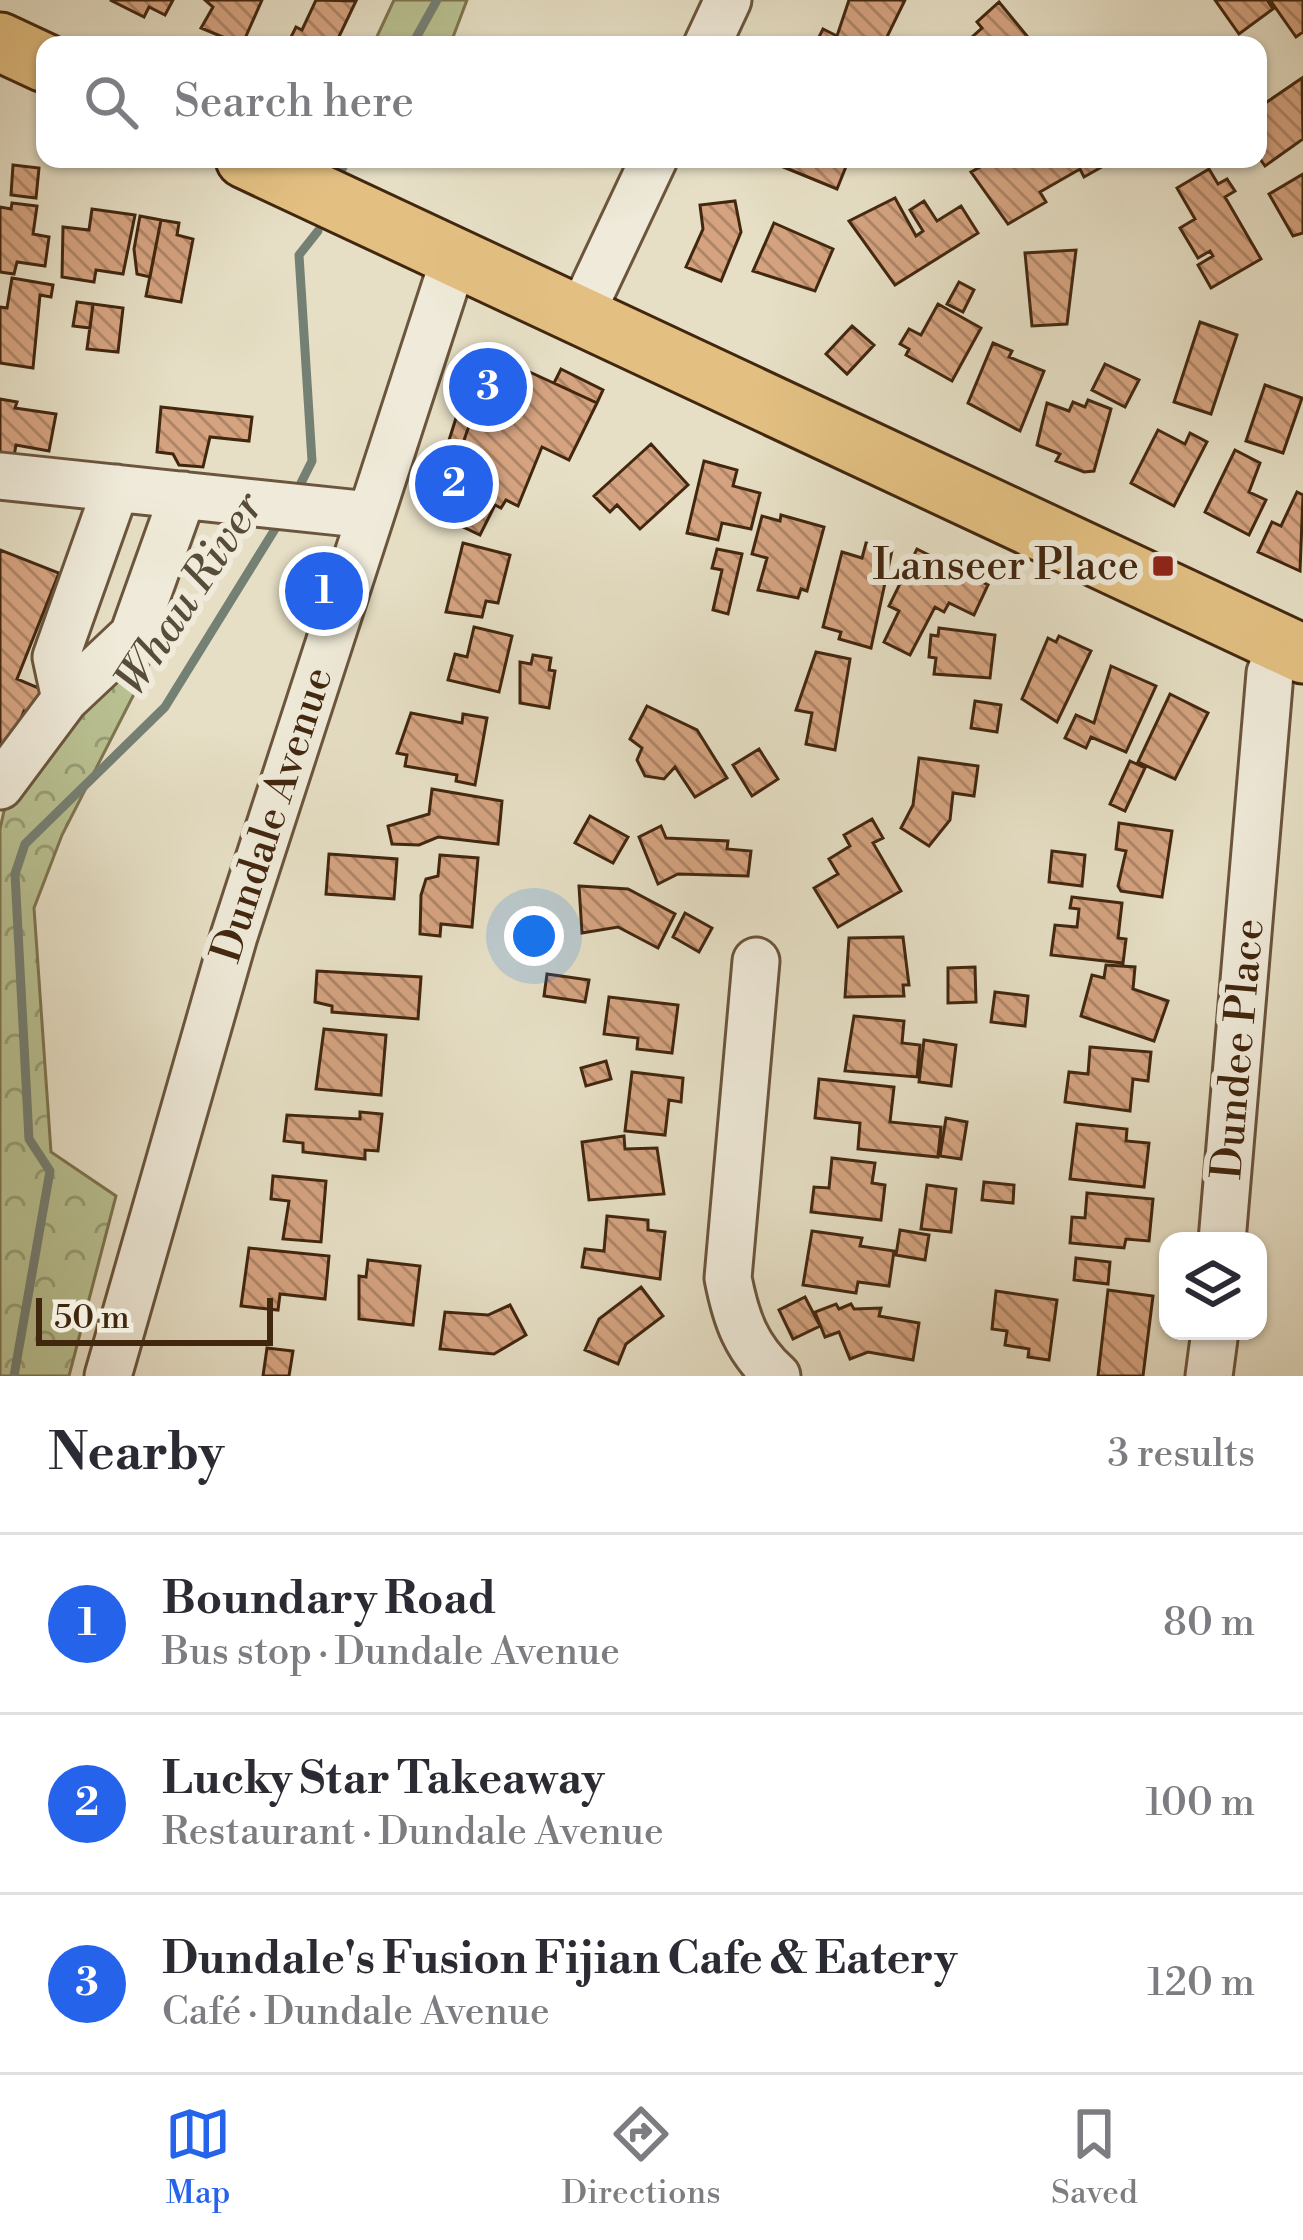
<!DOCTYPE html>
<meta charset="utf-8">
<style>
body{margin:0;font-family:"Libre Bodoni",serif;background:#f2f2f3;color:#2b2b33}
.controls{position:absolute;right:36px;bottom:36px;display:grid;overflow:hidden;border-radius:24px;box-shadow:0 3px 9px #0004}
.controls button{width:108px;height:108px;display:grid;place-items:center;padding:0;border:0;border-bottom:3px solid #e1e1e2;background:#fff;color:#2b2b33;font:60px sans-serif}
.scale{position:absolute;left:36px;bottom:30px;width:237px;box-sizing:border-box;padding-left:12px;border:6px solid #42270f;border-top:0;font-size:33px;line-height:42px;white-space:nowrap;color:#42270f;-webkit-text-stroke:9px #efead9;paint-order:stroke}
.you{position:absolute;left:534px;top:936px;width:42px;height:42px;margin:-30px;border:9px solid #fff;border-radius:50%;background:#1a73e8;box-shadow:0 0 0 18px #1a73e833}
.badge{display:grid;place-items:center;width:78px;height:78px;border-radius:50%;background:#2563eb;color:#fff;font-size:39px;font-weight:700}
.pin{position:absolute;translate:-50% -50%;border:6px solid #fff;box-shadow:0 3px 12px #0006}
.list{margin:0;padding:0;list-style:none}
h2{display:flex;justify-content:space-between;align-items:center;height:156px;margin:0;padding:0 48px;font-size:51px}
h2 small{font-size:39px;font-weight:400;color:#7c7c81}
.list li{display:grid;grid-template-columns:78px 1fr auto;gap:36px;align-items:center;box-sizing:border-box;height:180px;padding:0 48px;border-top:3px solid #e1e1e2}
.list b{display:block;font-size:45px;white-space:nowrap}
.list p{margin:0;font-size:39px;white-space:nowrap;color:#7c7c81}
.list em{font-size:39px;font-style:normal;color:#7c7c81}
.icon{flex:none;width:66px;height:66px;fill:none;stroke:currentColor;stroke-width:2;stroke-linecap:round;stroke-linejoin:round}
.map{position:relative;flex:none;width:1303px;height:1376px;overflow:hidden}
.search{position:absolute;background:#fff;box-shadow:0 3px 9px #0004;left:36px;right:36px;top:36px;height:132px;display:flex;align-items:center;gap:30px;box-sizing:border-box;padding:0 42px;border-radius:24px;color:#7c7c81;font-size:45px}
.sheet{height:696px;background:#fff}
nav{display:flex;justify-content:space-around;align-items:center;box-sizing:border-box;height:168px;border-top:3px solid #e1e1e2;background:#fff;font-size:33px;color:#7c7c81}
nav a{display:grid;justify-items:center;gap:6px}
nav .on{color:#2563eb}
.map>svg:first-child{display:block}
.forest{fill:url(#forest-crowns);stroke:#7e7450;stroke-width:3}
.park{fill:#b9c192;stroke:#7e7450;stroke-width:3}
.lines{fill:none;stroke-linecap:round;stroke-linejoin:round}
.stream{stroke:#758074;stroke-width:9}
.building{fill:url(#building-back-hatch);stroke:#42270f;stroke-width:3}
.minor-casing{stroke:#6b553c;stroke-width:51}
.major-casing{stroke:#42270f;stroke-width:63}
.minor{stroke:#efead9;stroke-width:45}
.major{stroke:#e3c082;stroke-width:57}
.poi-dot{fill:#8f2418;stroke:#efead9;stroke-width:4.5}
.labels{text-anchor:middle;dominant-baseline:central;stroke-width:12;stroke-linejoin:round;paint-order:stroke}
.poi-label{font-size:42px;fill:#42270f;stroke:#efead9;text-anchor:end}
.street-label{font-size:42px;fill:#42270f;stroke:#efead9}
.water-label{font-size:45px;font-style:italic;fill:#574c39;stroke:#efead9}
</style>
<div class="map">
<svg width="1303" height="1376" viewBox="0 0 1303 1376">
<defs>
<pattern id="forest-crowns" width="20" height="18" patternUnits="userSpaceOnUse" patternTransform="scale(3)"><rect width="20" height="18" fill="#b9c192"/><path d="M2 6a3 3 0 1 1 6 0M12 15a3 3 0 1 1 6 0" fill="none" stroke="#989d76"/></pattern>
<pattern id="building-back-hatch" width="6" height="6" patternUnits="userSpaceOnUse" patternTransform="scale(3)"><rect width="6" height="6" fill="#d5a380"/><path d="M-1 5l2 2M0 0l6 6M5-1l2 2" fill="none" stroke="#ae8567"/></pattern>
</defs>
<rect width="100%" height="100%" fill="#e6dfc5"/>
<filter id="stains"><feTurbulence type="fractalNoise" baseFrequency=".00167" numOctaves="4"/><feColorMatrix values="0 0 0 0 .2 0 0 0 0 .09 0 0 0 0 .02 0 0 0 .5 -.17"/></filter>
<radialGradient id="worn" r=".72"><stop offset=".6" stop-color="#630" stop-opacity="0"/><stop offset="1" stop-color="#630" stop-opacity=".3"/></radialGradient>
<path class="forest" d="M156,651L62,835L34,908L51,1152L116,1196L69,1376H0V829L4,811L94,690Z"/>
<path class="park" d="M394,0H467L450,45H373Z"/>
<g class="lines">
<path class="stream" d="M412,45L437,0
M342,169L347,159
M297,491L312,461L299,255L318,231
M14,1376L50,1171L29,1139L15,874L25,844L165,707L280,521"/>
</g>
<path class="building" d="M110,0H173L165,15L149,7L144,17Z
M205,0H262L242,45L201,28L213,7Z
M316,0L356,1L335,45H287L296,27L302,30Z
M849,0H905L883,45H815L823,29L837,36Z
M1215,0H1267L1273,9L1239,34Z
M1270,0H1303V32L1296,37Z
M999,2L1031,41L963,45L982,28L977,22Z
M1302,78L1303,139L1265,166L1258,156V108Z
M783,159H849L837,189L781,166Z
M995,159H1104L1107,164L1084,177L1080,169L1040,192L1046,202L1008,224L971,172Z
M13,165L39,168L36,198L11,195Z
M1209,169L1218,184L1227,179L1235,191L1225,197L1261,259L1211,288L1198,265L1213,256L1210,251L1198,258L1180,228L1195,219L1177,188Z
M1303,174V233L1293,236L1269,194Z
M895,198L916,236L923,231L910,210L924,201L937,221L961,206L978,233L895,285L849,221Z
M735,201L741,232L721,281L686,267L703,229L700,205Z
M12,203L37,206L33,234L49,237L45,266L17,262L14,274L0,272V207L11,209Z
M92,209L135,215L123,274L96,270L94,282L62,277L63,227L89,230Z
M140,216L161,220L150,277L137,274L134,249Z
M161,220L179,223L177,235L193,239L181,302L146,296Z
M774,223L833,249L815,291L753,271Z
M1076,250L1067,324L1032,326L1025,253Z
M12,278L53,285L51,297L40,295L33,368L0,363V307L7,308Z
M959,282L974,290L963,312L947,304Z
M77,302L93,304L90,328L73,326Z
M93,304L123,308L118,352L87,349Z
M938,304L981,328L952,381L906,355L909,349L900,344L909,329L921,335Z
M1200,322L1237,335L1211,414L1174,402Z
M852,326L874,345L847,374L826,354Z
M993,343L1012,351L1009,357L1044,371L1020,431L968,403Z
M504,349L510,363L487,374L438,515L427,510L474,361Z
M510,363L597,403L569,460L542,447L518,506L506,500L501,508L495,505L480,535L438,515L487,374Z
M1105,364L1139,380L1125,407L1092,390Z
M561,369L603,390L597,403L554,383Z
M1265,385L1302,398L1283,453L1246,441Z
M0,399L17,402L15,408L56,414L49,451L16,445L12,467L0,465Z
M1088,400L1111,409L1094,471L1084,472L1056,461L1060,454L1037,445L1047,403L1069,411L1073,402L1085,407Z
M161,407L252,417L249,441L210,437L203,467L179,465L173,454L157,452Z
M1158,430L1185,444L1190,433L1207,442L1174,506L1131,483Z
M651,444L688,485L640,529L617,505L610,512L594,496Z
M1235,450L1260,463L1249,492L1266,500L1249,535L1205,512Z
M704,461L737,470L733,486L760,493L751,529L722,523L718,540L687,533Z
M1297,492L1303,495L1300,571L1258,552L1272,522L1281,526Z
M781,515L824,527L807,591L801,589L798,598L758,590L767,558L752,554L762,516L780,521Z
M463,543L510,555L498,603L486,601L482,617L446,612Z
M866,543L892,550L871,648L839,639L841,632L823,627L842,552L862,558Z
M717,549L742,554L728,614L713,610L722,570L712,568Z
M917,549L988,585L974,615L949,603L944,612L935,607L910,655L884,642L899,611L889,606Z
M0,550L59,573L17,679L48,692L38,717L24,711L0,772Z
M474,627L512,636L499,692L448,680L455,654L467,657Z
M939,628L995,635L990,678L934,674L936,658L929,657L931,635L938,636Z
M1059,636L1091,651L1057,722L1022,699L1048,638L1056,642Z
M816,652L850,659L835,750L806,744L812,713L796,710Z
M533,655L551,658L549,670L555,671L549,708L520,703V662L531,664Z
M1111,666L1156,686L1126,752L1091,737L1086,748L1065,738L1076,715L1094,723Z
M1170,694L1208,713L1175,779L1138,762Z
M975,701L1001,705L997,732L971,728Z
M647,706L697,730L727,778L695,797L675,767L664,779L645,776L637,760L642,748L630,739Z
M411,713L462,723L463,714L487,718L475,785L456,781L457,775L405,766L407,755L397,753Z
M759,749L778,779L752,796L733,765Z
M919,758L978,766L974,796L953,793L950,820L929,846L901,828L913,805Z
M1130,761L1145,768L1125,811L1110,804Z
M432,789L502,801L498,844L438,837L419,845L392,844L388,826L429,814Z
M590,816L628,837L613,863L575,843Z
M872,819L883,838L873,843L901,891L838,927L814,888L838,874L829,859L850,846L844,835Z
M1119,823L1172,831L1162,897L1121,891L1118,886L1126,851L1116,849Z
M661,826L666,838L728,841L727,849L751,851L748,876L678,874L658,884L639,837Z
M1052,851L1085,855L1082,886L1049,882Z
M329,854L397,859L394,899L326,894Z
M440,855L478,858L472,927L441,924L440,936L420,934L421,895L426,879L438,876Z
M579,886L628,889L675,914L658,948L618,927L582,933Z
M1072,897L1122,903L1118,938L1126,939L1123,963L1051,955L1055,925L1077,927L1079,909L1070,908Z
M685,913L712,928L699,952L673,937Z
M903,937L909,985H903L904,996L845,997L849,938Z
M1106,965L1135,967L1133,989L1168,1001L1154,1041L1081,1016L1092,975L1104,978Z
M975,967L976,1002L948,1003V968Z
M317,971L421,977L418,1019L332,1012V1006L315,1002Z
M547,974L589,980L585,1002L544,996Z
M995,992L1028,996L1025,1026L991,1022Z
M609,997L678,1005L672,1053L637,1049L638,1038L604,1034Z
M854,1016L904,1021L902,1043L920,1045L917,1077L845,1071Z
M324,1029L386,1035L381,1095L316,1089Z
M924,1040L956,1045L951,1086L919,1082Z
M1090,1047L1151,1052L1148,1081L1133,1079L1130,1111L1065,1102L1069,1072L1088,1074Z
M606,1061L611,1079L586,1086L581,1068Z
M632,1072L683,1078L681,1102L669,1100L665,1135L625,1131Z
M819,1079L894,1087L890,1122L941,1127L938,1157L858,1149L860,1123L815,1118Z
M360,1112L382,1114L378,1151L365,1150V1159L303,1152V1143L284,1141L287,1115L360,1119Z
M946,1118L967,1122L961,1159L940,1156Z
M1077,1124L1127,1129L1126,1141L1149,1143L1144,1187L1070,1179Z
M624,1136L625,1149L657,1148L664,1194L589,1200L582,1142Z
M832,1158L875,1163L872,1183L885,1185L881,1220L811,1212L814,1187L829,1188Z
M273,1176L326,1181L321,1242L283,1239L289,1201L271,1199Z
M984,1182L1014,1185L1013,1203L982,1200Z
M927,1185L956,1189L951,1232L921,1229Z
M1087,1193L1153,1199L1149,1241L1126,1239L1124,1248L1070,1243L1072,1217L1085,1218Z
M607,1216L648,1220V1230L665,1232L660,1279L582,1267L585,1249L604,1251Z
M900,1230L929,1235L925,1260L896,1255Z
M812,1231L862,1238L860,1246L894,1251L889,1286L858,1282L856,1293L803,1285Z
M249,1248L329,1256L325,1299L280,1294L278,1310L241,1306Z
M1076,1258L1110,1262L1108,1284L1074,1280Z
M368,1260L420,1266L413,1325L359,1319V1276L366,1277Z
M641,1287L663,1316L626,1344L618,1364L585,1350L599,1319Z
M1108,1290L1153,1296L1143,1376H1098Z
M996,1291L1057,1300L1049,1360L1028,1357L1029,1349L1005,1345L1007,1331L992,1329Z
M805,1297L820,1326L793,1339L779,1310Z
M836,1304L839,1309L851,1304L854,1309L881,1308L879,1316L919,1323L913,1360L868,1352L850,1359L839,1332L825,1337L815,1312Z
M510,1305L526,1335L494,1354L440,1349L445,1312L488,1315Z
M267,1348L293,1351L289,1376H263Z"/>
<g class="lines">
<defs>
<path id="minor" d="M707,45L728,0
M581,314L654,159
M0,476L369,515
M65,699L133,635L183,495
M0,786L65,699L56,657L116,488
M756,961L728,1278C736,1319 746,1348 777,1376
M1222,1241L1270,673L1282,643
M108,1376L234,936L454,259
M1209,1376L1215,1331"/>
<path id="major" d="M0,42L45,63
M245,159L1303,654"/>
</defs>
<use href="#minor" class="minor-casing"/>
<use href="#major" class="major-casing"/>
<use href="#minor" class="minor"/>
<use href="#major" class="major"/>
</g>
<rect class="poi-dot" x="1151" y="554" width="24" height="24" rx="6"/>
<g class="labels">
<g class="poi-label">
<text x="1139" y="566">Lanseer Place</text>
</g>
<g class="street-label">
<text transform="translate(273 815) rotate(-72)">Dundale Avenue</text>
<text transform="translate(1239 1049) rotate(-85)">Dundee Place</text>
</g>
<g class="water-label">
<text transform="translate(190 594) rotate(-57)">Whau River</text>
</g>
</g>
<rect width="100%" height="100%" filter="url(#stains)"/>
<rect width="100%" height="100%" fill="url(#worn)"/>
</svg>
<div class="controls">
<button><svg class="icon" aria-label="layers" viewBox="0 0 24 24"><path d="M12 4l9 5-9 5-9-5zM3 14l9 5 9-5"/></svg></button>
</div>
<div class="scale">50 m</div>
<div class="you"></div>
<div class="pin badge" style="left:324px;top:591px">1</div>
<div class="pin badge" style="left:454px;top:484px">2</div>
<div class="pin badge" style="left:488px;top:387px">3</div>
<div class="search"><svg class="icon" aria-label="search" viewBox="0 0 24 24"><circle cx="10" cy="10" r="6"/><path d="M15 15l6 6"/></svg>Search here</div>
</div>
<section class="sheet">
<h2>Nearby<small>3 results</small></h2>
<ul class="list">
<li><span class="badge">1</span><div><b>Boundary Road</b><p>Bus stop · Dundale Avenue</p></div><em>80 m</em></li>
<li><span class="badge">2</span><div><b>Lucky Star Takeaway</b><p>Restaurant · Dundale Avenue</p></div><em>100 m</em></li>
<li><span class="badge">3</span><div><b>Dundale's Fusion Fijian Cafe &amp; Eatery</b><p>Café · Dundale Avenue</p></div><em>120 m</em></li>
</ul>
</section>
<nav>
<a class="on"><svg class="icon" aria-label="map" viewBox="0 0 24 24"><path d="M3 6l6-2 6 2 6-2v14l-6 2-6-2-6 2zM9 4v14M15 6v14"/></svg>Map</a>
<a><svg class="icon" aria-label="directions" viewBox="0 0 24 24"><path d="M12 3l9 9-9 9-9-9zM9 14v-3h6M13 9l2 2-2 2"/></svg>Directions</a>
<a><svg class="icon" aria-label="saved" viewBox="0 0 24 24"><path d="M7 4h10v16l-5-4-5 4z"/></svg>Saved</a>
</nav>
